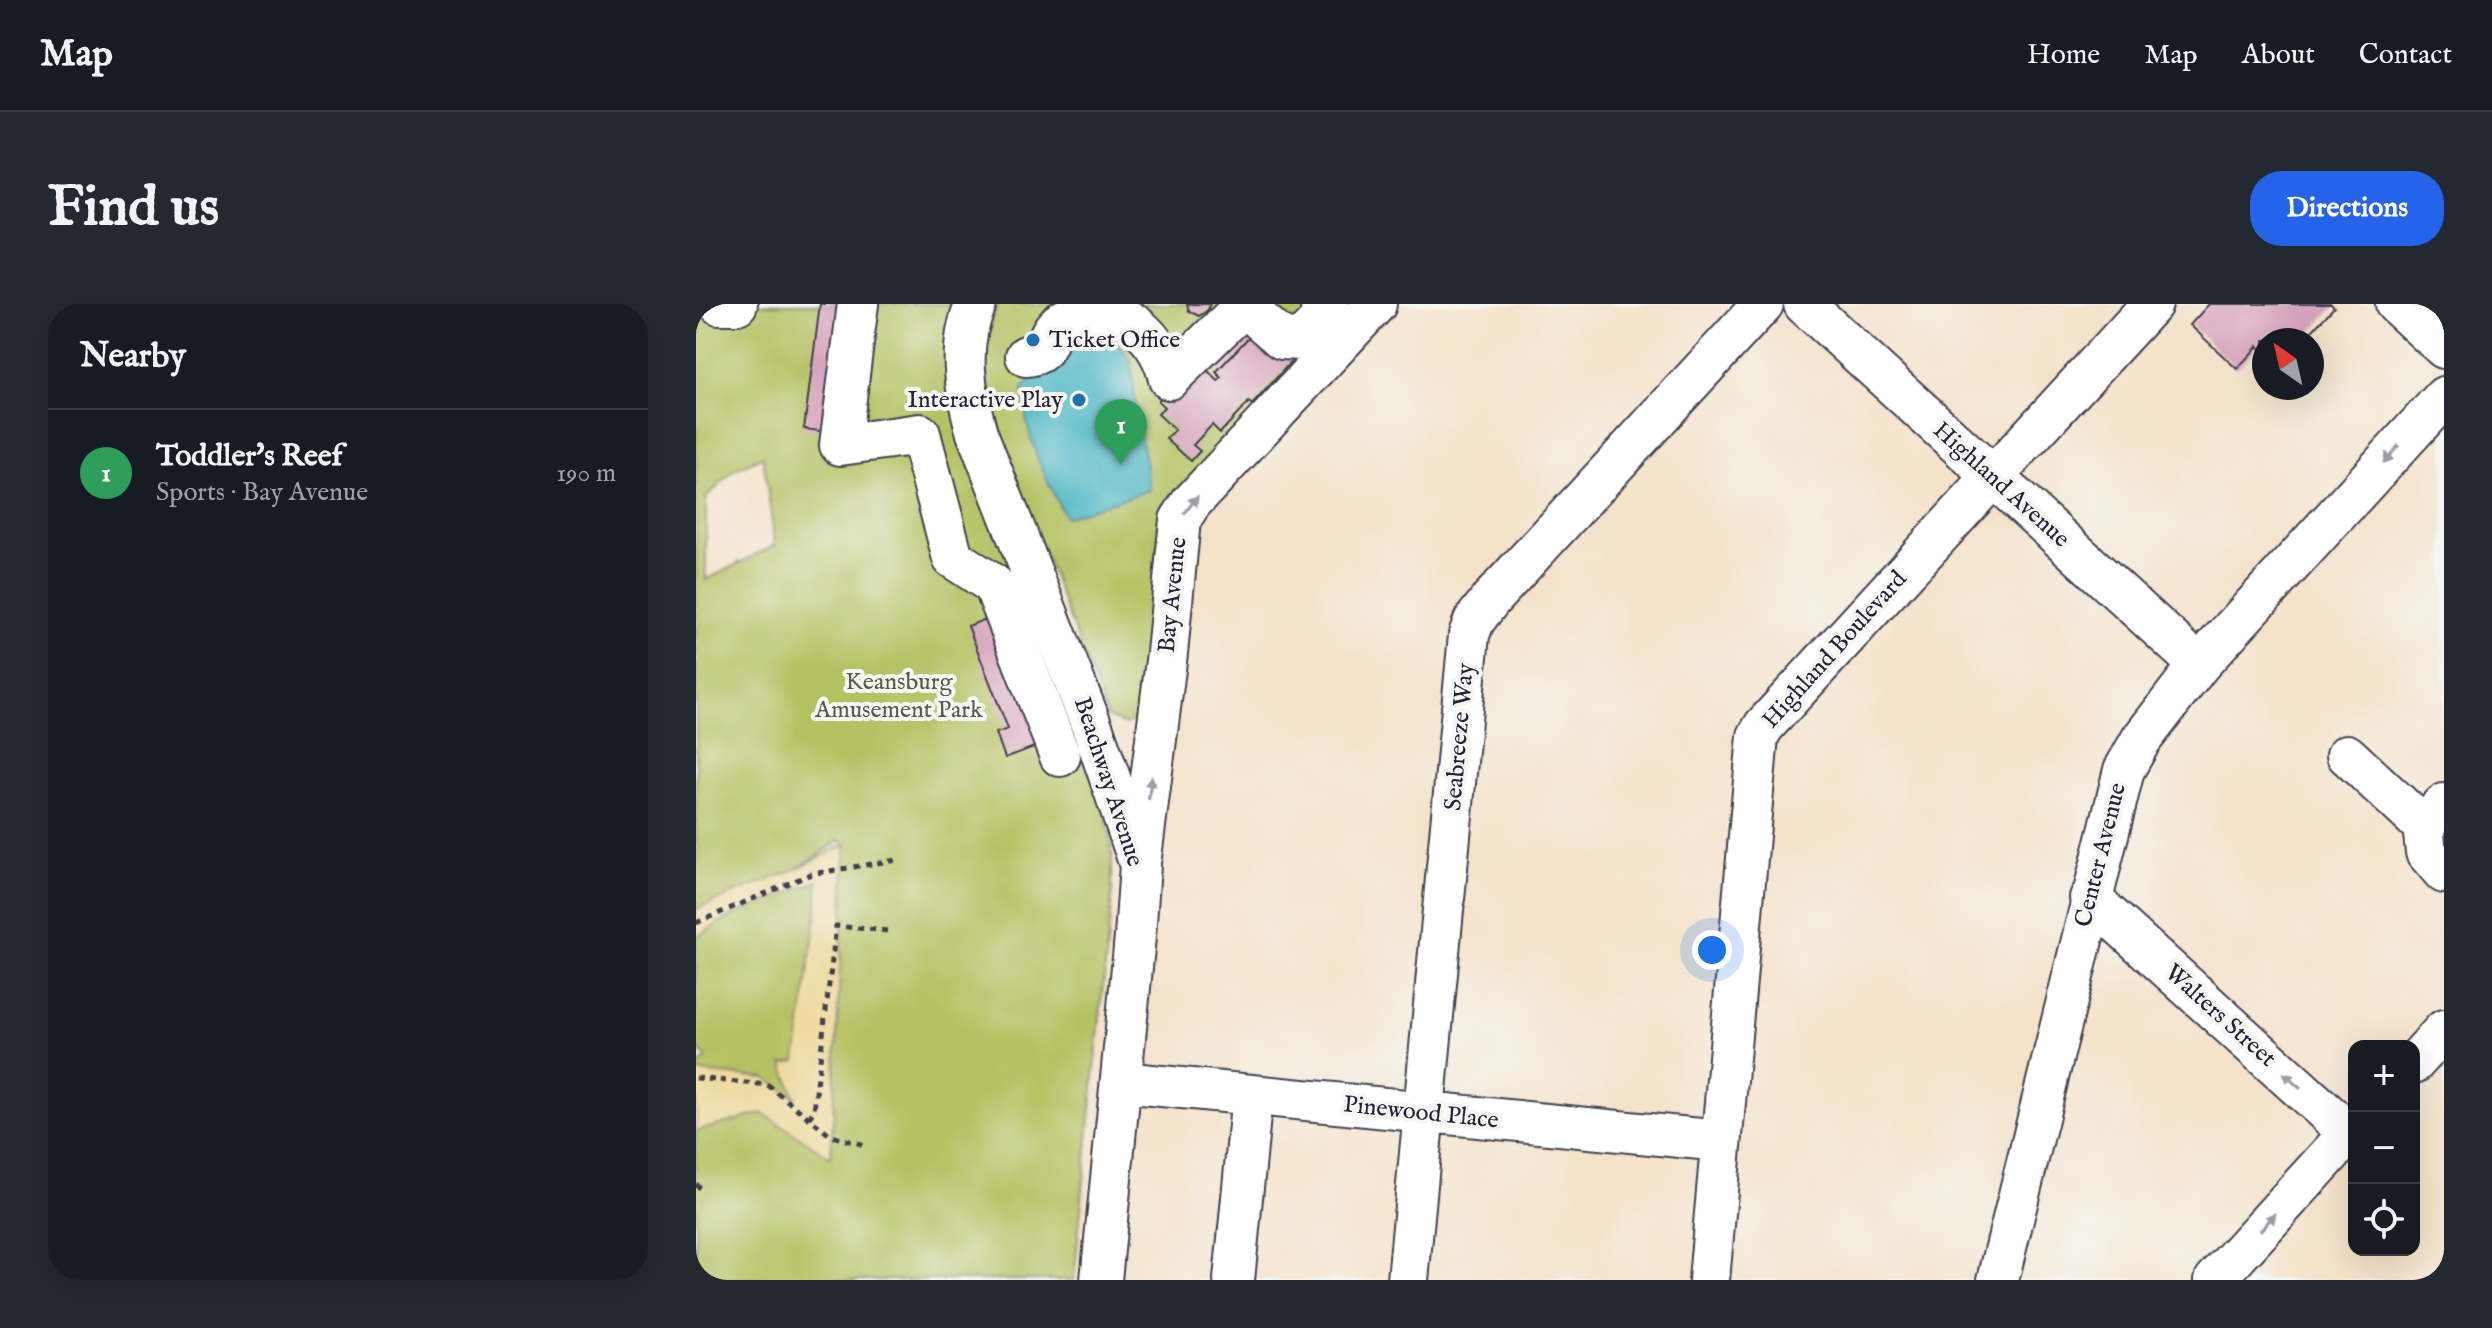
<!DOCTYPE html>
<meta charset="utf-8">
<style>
body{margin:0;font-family:"IM FELL English",serif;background:#242831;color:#f1f3f6}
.controls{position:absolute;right:24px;bottom:24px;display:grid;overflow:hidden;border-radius:16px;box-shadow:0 8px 32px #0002}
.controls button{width:72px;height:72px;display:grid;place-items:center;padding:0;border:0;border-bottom:2px solid #363941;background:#171b24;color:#f1f3f6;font:40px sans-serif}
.compass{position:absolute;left:1556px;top:24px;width:72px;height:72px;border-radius:50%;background:#171b24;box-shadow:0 8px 32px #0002;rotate:326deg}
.you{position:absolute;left:1016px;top:646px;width:28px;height:28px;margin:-20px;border:6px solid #fff;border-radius:50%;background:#1a73e8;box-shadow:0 0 0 12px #1a73e833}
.badge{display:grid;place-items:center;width:52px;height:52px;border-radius:50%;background:#2563eb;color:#fff;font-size:26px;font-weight:700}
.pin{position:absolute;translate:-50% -66px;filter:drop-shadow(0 2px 4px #0008)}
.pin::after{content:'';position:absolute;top:42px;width:28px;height:24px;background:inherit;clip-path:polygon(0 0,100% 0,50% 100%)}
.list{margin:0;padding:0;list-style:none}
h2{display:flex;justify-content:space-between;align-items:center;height:104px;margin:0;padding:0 32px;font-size:34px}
h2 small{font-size:26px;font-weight:400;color:#9ea1a6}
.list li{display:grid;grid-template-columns:52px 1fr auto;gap:24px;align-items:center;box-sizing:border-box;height:128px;padding:0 32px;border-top:2px solid #363941}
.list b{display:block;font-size:30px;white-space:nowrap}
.list p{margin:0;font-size:26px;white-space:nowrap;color:#9ea1a6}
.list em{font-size:26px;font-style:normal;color:#9ea1a6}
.icon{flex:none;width:44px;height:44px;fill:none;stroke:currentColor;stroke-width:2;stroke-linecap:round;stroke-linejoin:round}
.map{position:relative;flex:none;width:1748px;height:976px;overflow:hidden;border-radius:32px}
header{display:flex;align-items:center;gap:48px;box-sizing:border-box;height:112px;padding:0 40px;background:#171b24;border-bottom:2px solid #363941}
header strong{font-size:38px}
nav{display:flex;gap:44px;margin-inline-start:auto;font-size:28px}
.intro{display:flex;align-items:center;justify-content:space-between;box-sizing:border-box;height:192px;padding:0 48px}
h1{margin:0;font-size:56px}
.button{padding:20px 36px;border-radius:32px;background:#2563eb;color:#fff;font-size:28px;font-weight:700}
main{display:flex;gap:48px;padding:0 48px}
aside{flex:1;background:#171b24;border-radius:32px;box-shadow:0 8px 32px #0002}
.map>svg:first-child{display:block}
.green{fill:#b5c264;stroke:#6c7250;stroke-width:2;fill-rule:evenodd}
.sand{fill:#eeda9e;stroke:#887e6c;stroke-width:2}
.water{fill:#49b6c4;stroke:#366c80;stroke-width:2}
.building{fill:#d7a3bc}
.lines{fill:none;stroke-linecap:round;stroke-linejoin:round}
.minor-casing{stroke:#423f50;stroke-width:44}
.path{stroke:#423f50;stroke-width:5;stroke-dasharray:6 6;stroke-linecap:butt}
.minor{stroke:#fff;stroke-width:40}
.oneway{fill:#9c9ca7}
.poi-dot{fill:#1f6fb2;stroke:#f6f6f2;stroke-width:3}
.labels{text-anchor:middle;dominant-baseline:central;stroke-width:8;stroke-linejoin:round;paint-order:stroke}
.poi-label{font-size:24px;fill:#22223b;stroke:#f6f6f2;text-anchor:start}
.street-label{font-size:24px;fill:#22223b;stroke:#f6f6f2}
.park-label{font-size:24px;fill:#555a49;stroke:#f6f6f2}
</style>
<header>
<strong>Map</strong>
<nav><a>Home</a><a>Map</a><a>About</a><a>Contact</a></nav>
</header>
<div class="intro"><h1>Find us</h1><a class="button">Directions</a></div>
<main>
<aside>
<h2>Nearby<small></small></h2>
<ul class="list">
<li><span class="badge" style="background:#2e9e5b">1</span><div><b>Toddler's Reef</b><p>Sports · Bay Avenue</p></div><em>190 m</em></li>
</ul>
</aside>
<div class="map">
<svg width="1748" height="976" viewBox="0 0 1748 976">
<rect width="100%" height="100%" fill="#f6f6f2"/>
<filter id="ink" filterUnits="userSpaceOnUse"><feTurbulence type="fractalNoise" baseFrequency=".0125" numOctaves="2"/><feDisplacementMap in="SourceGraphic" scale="16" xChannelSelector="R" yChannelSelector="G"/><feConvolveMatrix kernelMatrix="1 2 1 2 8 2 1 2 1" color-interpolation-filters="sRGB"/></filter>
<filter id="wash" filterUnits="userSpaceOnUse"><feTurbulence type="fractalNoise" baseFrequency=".006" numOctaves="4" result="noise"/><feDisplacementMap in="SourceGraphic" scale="32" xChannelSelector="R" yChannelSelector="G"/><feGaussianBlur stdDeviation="1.8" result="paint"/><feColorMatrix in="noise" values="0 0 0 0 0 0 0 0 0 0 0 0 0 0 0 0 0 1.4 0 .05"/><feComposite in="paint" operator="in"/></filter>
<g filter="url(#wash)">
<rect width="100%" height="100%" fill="#f4e2c9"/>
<path class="green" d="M0,0H261L408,499L416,546V592L378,976H0V827L67,809L135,853L150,540L143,536C102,571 49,586 0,605ZM67,152L79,241L10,276V194L38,166Z
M301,0H655L465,209L445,407L440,415L429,421L412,413L301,128C289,77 282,51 301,0Z
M122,576C121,650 100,722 100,796L70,774L0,768V763L11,754L0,743V633L31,614Z"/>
<path class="sand" d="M150,540L135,854L67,809L0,827V768L70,774L99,794L87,760L100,757L121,607L122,577L31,614L0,633V605L100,565Z"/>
<path class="water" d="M390,27L413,32L424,41L435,57L440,107L454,186L369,213C347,168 329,136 327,85C334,73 343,72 352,63C371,45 359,38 390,27Z"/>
<g id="blocks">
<path class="building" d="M124,0H156L140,129L108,125Z
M491,0H514L512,6L503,12L493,7Z
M1513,0H1635L1638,3L1608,36H1568V48L1562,42L1541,65L1494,21Z
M566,19L601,51L556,101L553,98L524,129L516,121L497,141L504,147L495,157L470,135L479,126L462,110L468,103L462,97L493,65L508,63L522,77L526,74L520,68Z
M305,309L354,437L309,454L300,429L312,425L272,322Z"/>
</g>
</g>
<g filter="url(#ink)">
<use href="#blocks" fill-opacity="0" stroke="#423f50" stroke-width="2"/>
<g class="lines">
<defs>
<path id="minor" d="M23,0H41
M162,0L144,141L224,130L257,254L298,281L364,452
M280,0C261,42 269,86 281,129L397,425L444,561L439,633L405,976
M1108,0L1503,361
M1700,0L1748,44
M330,52C357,50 347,32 362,20C369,14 377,12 385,9C429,0 464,34 473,75
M473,75L548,2L586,35L605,36L624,17L625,8L632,0
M1651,451L1727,522L1748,500
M1727,522L1730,548L1748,569
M445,553L471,349L484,216L495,199L680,0
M1394,594L1653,829
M1718,759L1748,726
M425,778L1025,837
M538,976L556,791
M712,976L773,331L778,317L795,295L1067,0
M1013,976L1062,432L1068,422L1456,0
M1302,976L1428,466L1445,436L1503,361L1748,93
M1519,976L1658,824"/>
</defs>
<use href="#minor" class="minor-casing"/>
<path class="path" d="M0,619L115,570L200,556
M0,774L72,781L135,832L169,841
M113,814L118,806L140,622L192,627
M0,880L2,882L0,885"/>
<use href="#minor" class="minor"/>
</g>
<defs><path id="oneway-solid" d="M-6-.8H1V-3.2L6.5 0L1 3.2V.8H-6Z" transform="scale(2)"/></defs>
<g class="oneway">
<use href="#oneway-solid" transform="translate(1695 150) rotate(132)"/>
<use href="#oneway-solid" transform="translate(495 201) rotate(-53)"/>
<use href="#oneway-solid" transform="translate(454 484) rotate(-83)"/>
<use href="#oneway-solid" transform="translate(1596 777) rotate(-138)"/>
<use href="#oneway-solid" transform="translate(1572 918) rotate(-48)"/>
</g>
</g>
<g class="poi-dot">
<circle cx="337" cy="36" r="8"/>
<circle cx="383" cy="96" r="8"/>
</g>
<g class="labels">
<g class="poi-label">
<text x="353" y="36">Ticket Office</text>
<text x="367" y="96" text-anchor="end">Interactive Play</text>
</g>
<g class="street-label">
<text transform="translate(1305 181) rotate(42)">Highland Avenue</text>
<text transform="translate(477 291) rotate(-84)">Bay Avenue</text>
<text transform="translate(1139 346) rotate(-48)">Highland Boulevard</text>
<text transform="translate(764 433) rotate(-85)">Seabreeze Way</text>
<text transform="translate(412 478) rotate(72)">Beachway Avenue</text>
<text transform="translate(1405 551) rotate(-76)">Center Avenue</text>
<text transform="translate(1524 712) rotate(42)">Walters Street</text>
<text transform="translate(725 809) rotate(6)">Pinewood Place</text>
</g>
<g class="park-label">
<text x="203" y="378">Keansburg<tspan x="203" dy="28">Amusement Park</tspan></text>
</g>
</g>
</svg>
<div class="controls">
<button>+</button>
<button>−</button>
<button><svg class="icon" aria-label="locate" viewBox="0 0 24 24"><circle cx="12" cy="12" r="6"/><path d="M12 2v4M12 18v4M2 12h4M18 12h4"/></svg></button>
</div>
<svg class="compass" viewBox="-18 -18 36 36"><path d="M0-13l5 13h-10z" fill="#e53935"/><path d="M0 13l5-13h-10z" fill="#9ea1a6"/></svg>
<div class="you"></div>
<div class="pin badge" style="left:425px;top:161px;background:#2e9e5b">1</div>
</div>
</main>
